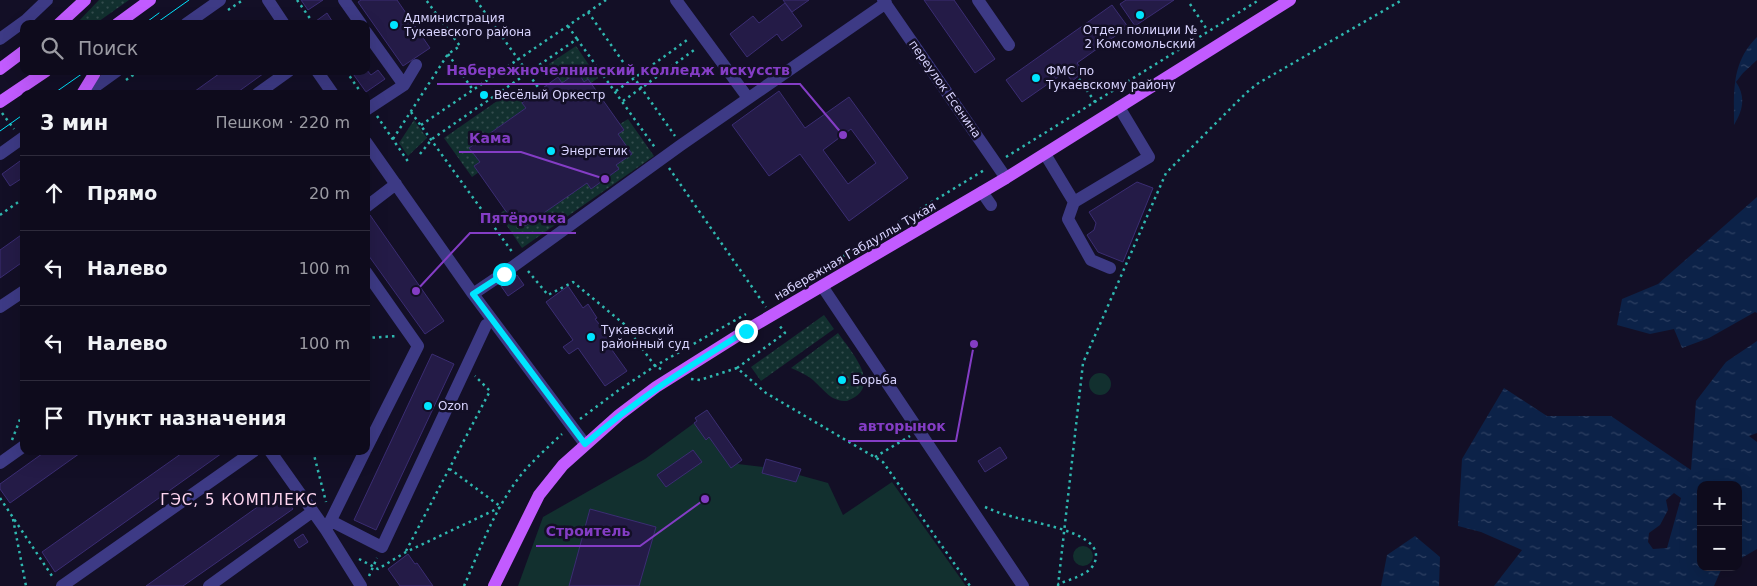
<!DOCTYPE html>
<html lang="ru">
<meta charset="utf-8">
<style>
body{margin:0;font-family:"DejaVu Sans",sans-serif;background:#171425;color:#f1f3f6}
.controls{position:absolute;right:15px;bottom:15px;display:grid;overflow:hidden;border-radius:10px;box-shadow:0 5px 20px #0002}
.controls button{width:45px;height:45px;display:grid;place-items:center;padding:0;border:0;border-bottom:1px solid #2e2b3b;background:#0e0b1c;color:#f1f3f6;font:25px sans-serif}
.stop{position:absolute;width:15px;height:15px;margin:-11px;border:4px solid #00e5ff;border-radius:50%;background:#fff}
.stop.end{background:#00e5ff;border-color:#fff;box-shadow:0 1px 5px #0008}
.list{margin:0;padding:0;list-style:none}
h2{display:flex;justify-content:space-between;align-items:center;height:65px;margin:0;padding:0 20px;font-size:21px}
h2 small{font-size:16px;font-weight:400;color:#9b9ba3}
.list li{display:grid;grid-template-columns:32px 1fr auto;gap:15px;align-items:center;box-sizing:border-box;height:75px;padding:0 20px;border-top:1px solid #2e2b3b}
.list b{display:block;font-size:19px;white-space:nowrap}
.list em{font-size:16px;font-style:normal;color:#9b9ba3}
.icon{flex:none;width:28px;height:28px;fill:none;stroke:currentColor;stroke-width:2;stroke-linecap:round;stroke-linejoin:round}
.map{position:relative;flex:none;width:1757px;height:586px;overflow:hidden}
.search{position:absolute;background:#0e0b1c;box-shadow:0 5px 20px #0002;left:20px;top:20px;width:350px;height:55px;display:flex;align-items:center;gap:12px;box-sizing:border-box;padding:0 18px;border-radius:10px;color:#9b9ba3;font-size:19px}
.panel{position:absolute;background:#0e0b1c;box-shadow:0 5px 20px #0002;left:20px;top:90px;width:350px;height:365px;border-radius:10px}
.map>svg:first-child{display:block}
.grass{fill:url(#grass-dots)}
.green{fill:#12302f}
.water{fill:url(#water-ripples);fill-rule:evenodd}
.building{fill:#241b47;stroke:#3b2d73;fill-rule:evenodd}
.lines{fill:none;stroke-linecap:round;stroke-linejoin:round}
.path{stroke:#2fb8b0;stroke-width:2.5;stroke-dasharray:2.5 4;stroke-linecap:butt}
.minor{stroke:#3d3a85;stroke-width:12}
.major{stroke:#c25bff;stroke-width:12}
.tram{stroke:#00e5ff;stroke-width:1}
.route{stroke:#00e5ff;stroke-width:6}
.poi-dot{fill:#00e5ff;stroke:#130f26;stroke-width:2}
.labels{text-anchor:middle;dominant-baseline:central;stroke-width:5;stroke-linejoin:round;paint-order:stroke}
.poi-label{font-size:12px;fill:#d9d4ff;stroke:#130f26;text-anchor:start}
.street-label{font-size:12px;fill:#d9d4ff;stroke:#130f26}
.quarter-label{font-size:15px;letter-spacing:1px;fill:#ffd6f0;stroke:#130f26}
.leader{fill:none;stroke:#843dc5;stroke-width:2}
.callout-dot{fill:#843dc5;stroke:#130f26;stroke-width:2}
.callout-label{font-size:14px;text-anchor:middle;font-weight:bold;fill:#843dc5;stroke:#130f26;stroke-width:5;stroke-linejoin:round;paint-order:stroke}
</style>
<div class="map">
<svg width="1757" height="586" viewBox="0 0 1757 586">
<defs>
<pattern id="grass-dots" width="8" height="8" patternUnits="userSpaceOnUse" patternTransform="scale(1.25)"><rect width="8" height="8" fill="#12302f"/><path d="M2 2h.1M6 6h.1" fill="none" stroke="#344d4e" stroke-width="1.8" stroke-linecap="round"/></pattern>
<pattern id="water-ripples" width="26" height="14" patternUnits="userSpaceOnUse" patternTransform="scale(1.25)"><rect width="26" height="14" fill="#0c2248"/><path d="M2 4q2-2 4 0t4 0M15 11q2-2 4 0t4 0" fill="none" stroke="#2f4163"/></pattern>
</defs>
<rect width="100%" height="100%" fill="#130f26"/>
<path class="grass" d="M99,0H129L95,24H76Z
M576,46L598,78L591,83L588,79L584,82L577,72L562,83L549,64Z
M513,90L526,108L470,147L480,162L474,166L479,172L472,177L444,138Z
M628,119L654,156L522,248L499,214L505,210L510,216L516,213L525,226L587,183L591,189L618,170L616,165L618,134L624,130L620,124Z
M414,120L427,138L408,156L399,143Z
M824,315L834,329L761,381L751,367Z
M838,333C852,353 884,387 847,401C831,401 827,393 816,383C810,376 800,372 791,368Z"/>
<path class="green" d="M1089 384a11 11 0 1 1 22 0a11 11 0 1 1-22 0Z
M707,410L742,460L738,464L763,467L766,459L801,469L799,475L828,483L843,515L892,482L966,586H518L543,517L645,459L697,421L695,418Z
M1073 556a10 10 0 1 1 20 0a10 10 0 1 1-20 0Z"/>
<path class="water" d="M1757,37V60L1743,73L1736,82C1746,97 1743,110 1734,125C1734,91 1731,63 1757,37Z
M1757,197V313L1755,312L1709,338L1682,348L1674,329L1650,334L1617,325L1622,299L1658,284Z
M1757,341V433L1749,436L1757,442V549L1738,560V485H1701V567H1726L1721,570L1714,586H1494L1522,550L1481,532L1458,526L1462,459L1504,388L1547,416H1611L1691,470L1696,401L1726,362ZM1674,493L1681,498L1667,548L1653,549L1648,542L1649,533L1660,525L1668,510L1666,500Z
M1415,536L1440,557L1439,586H1381L1387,555Z"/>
<path class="building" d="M301,0H323L308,10Z
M361,0H397L430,48L403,66L358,2Z
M783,0H809L792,12Z
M924,0H954L995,59L975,73Z
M1126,0H1174L1135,26L1120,4Z
M785,3L802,26L782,41L777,34L747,57L730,34L753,16L759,23Z
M1112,5L1128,27L1077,63L1084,72L1072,81L1065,72L1022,102L1006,80Z
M327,13L334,24H317L316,21Z
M366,69L371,75L378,70L385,79L366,92L351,71H366Z
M223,71H267L235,94H191Z
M578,72L584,82L588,79L624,130L618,134L632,154L616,165L619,169L591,189L587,183L525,226L516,213L510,216L505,210L474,166L480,162L469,148L526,108L522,103L558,77L562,83Z
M779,91L805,128L849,97L908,178L849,221L800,154L769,176L732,125ZM851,129L876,163L848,184L823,150Z
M20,161L24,167V177L10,186L2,174Z
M1137,182L1153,188L1123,262L1098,252L1087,235L1094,230L1096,223L1089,212Z
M370,215L444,321L425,334L366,252V217Z
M24,233V261L0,278V250Z
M517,275L524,285L508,296L501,286Z
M568,286L583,308L588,304L597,318L595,319L617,346L612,350L627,371L605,386L578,348L569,354L563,347L573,340L546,302Z
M432,354L454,364L376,530L354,520Z
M707,410L742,460L731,468L709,437L706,440L694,423L697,421L695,418Z
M1000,447L1007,458L985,472L978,461Z
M693,450L702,462L666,487L657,475Z
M46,451H83L10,503L0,489V484Z
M185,451H225L55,572L42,552Z
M766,459L801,469L796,482L762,473Z
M280,491L293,509L183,586H146Z
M590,509L656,527L639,586H569Z
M303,534L308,542L299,548L294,540Z
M408,554L415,564L417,563L433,586H400L388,569Z"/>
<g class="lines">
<path class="path" d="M297,0L314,24
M476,0L540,90
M1190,4L1208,31
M228,10L243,0
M588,12L675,136
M568,26L577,39
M448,54L473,90
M346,71L362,94
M1079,79L1095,102
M126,80L139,71
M616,91L690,38
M623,101L697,48
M411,112L513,253
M2,113L14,129
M377,116L409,163
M421,125L606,0
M393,139L448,54L460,46L426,0
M420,154L432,139L577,39L656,149
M1006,157L1259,0
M669,168L766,307
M0,215L24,198
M528,271L548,295L573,282L624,324L655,366L663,370
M781,294L986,169
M366,338L397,336
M737,368L785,333L779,325
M691,379L700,380L737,368L766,393L883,462L970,586
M580,419L619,390L655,366L746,314
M12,440L24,409
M313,451L326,502
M875,457L910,436
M0,498L54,579
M985,507C992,510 999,513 1007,515C1026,522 1097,530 1096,556C1096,564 1090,571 1083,574C1076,578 1066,581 1058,584
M13,519L26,586
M406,551L490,391L475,376
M359,559L378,569L406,552L501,507L450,469
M369,576L377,558
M464,586C481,547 497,502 526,469C537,457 550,445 562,434
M1058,586L1083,363L1166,173L1246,93L1257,84L1402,0"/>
<path class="minor" d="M268,0L284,24
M344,0L361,24
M676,0L748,98
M883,0L1006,178
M978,0L1009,45
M186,24L220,0
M366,32L404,85
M0,39L26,20L47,0
M317,71L333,94
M85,94L117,71
M257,94L289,71
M366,110L404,85L416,65
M366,142L473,294L585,444
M0,154L24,137
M1045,154L1074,202L1149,157L1119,107
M982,192L991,205
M1074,202L1068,219L1091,260L1110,268
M366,207L396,184
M366,272L418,346L366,449
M822,286L1023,586
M473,294L504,273L681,145L886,3
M0,307L24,291
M270,451L326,530L361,586
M0,463L24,446
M331,521L382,547L486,325
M327,528L365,451
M62,586L254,451
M209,586L312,512"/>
<path class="major" d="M59,24L85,0
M117,24L150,0
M0,69L24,51
M82,94L96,71
M0,102L46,71
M494,586L539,495L563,465L619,415L656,387L745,331L1006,178L1290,0"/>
<path class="tram" d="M144,24L159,13
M155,24L189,0
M53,94L86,71
M0,131L24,114"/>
</g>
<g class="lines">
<path class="route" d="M504,274L473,294L585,444C637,399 688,367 746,331"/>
</g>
<g class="poi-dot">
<circle cx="1140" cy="15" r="5"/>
<circle cx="394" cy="25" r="5"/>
<circle cx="1036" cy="78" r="5"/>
<circle cx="484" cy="95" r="5"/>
<circle cx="551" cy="151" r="5"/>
<circle cx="591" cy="337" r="5"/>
<circle cx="842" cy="380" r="5"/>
<circle cx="428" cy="406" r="5"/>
</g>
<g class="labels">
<g class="poi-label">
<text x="404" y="18">Администрация<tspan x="404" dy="14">Тукаевского района</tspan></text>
<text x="1140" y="30" text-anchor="middle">Отдел полиции №<tspan x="1140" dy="14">2 Комсомольский</tspan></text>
<text x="1046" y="71">ФМС по<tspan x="1046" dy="14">Тукаевскому району</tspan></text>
<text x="494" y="95">Весёлый Оркестр</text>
<text x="561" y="151">Энергетик</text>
<text x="601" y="330">Тукаевский<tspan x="601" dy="14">районный суд</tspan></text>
<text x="852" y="380">Борьба</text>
<text x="438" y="406">Ozon</text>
</g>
<g class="street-label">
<text transform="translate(945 89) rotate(55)">переулок Есенина</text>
<text transform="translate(855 251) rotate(-30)">набережная Габдуллы Тукая</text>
</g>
<g class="quarter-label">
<text x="239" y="500">ГЭС, 5 КОМПЛЕКС</text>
</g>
</g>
<path class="leader" d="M843 135L800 84H437M605 179L521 152H459M416 291L470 233H576M974 344L956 441H848M705 499L640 546H536"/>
<g class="callout-dot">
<circle cx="843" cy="135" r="5"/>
<circle cx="605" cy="179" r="5"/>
<circle cx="416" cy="291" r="5"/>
<circle cx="974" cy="344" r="5"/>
<circle cx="705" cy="499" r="5"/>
</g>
<g class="callout-label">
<text x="618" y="75">Набережночелнинский колледж искусств</text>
<text x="490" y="143">Кама</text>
<text x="523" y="223">Пятёрочка</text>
<text x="902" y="431">авторынок</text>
<text x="588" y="536">Строитель</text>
</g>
</svg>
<div class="controls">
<button>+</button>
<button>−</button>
</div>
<div class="stop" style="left:504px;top:274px"></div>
<div class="stop end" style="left:746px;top:331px"></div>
<div class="search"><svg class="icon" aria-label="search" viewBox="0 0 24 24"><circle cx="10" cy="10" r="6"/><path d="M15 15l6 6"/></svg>Поиск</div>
<section class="panel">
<h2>3 мин<small>Пешком · 220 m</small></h2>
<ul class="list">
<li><svg class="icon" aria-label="ahead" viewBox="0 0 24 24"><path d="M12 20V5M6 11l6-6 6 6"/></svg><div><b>Прямо</b></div><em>20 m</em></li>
<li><svg class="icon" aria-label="left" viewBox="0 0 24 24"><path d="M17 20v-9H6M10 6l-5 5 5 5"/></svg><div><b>Налево</b></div><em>100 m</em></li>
<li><svg class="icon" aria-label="left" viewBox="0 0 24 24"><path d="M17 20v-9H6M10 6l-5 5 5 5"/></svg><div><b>Налево</b></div><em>100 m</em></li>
<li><svg class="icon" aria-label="arrive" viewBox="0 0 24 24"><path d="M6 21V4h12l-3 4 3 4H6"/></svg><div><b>Пункт назначения</b></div></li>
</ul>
</section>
</div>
